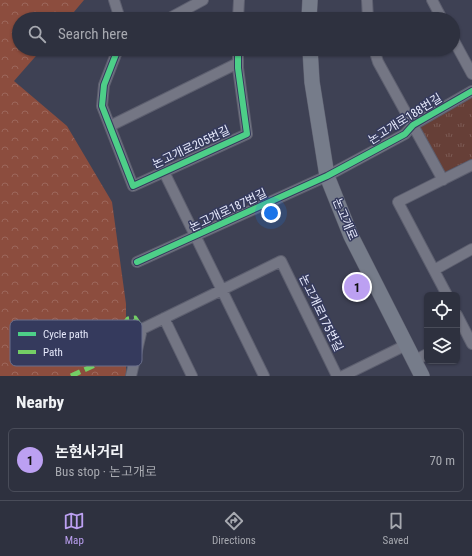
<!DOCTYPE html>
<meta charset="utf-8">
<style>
body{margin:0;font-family:"Roboto Condensed","Noto Sans KR",sans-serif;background:#3a3d4a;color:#f1f3f6}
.controls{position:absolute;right:12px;bottom:12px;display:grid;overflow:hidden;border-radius:6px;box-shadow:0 1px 3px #0004}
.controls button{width:36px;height:36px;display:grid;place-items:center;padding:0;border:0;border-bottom:1px solid #494c59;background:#2e313f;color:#f1f3f6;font:20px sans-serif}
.you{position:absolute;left:271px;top:213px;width:14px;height:14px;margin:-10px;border:3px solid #fff;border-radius:50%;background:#1a73e8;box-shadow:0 0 0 6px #1a73e833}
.badge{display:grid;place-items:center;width:26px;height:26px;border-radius:50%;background:#bca0f2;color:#111;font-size:13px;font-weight:700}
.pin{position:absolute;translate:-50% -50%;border:2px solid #fff;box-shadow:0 1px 4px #0006}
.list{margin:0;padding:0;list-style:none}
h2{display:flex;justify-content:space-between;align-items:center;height:52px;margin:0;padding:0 16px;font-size:17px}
h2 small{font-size:13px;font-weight:400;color:#a7a9b0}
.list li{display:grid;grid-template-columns:26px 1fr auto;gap:12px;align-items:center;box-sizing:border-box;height:64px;margin:0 8px 8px;padding:0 8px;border:1px solid #494c59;border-radius:6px}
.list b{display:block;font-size:15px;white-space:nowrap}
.list p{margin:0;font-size:13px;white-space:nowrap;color:#a7a9b0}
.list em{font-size:13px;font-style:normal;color:#a7a9b0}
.icon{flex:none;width:22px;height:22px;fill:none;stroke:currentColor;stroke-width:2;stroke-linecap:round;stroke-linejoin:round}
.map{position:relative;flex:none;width:472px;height:376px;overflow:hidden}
.search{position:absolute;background:#2e313f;box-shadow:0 1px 3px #0004;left:12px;right:12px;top:12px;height:44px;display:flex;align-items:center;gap:10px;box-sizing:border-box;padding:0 14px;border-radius:22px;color:#a7a9b0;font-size:15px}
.sheet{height:124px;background:#2e313f}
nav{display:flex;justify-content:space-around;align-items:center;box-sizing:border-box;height:56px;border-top:1px solid #494c59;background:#2e313f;font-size:11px;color:#a7a9b0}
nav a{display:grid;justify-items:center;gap:2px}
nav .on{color:#bca0f2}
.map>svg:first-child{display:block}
.forest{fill:url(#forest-crowns)}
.park{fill:url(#park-tufts)}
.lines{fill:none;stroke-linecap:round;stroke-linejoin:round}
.street-casing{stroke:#5d5f6f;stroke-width:12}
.secondary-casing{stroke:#5d5f6f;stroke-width:16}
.street{stroke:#747684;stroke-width:10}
.secondary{stroke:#767c8a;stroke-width:15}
.quiet{stroke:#74ce65;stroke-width:5;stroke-dasharray:10 5;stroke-linecap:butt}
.cycleway-casing{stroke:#353a5d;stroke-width:8}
.cycleway{stroke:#4dcf88;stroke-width:6}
.labels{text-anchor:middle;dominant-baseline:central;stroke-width:3;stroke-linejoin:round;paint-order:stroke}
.street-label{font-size:12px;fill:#e6e9fb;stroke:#353a5d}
.key{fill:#353a5d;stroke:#6a6f8c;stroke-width:1}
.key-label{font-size:11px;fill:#e6e9fb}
</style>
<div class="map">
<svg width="472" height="376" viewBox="0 0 472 376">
<defs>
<pattern id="forest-crowns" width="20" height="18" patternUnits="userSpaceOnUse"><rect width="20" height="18" fill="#8c4d3e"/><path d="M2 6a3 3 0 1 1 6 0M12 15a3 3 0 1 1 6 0" fill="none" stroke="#9c675b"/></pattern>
<pattern id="park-tufts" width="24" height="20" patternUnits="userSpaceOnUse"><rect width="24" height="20" fill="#663f37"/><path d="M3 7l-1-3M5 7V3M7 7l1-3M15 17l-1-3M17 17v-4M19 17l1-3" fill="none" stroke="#7c5b55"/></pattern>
</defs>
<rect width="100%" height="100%" fill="#3e4154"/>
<path class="forest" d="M0,0H84L68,19H19V49H42L14,81L67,126L112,202L126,304V376H0Z"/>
<path class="park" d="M472,96V159L445,172L419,127Z"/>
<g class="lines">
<defs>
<path id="street" d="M114,0L120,19
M367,0L368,19
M432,0L442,19
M168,19L203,0
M238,19L239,0
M453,39L472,74
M118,49L104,85L102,106L133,186L247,134L238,68V49
M374,49L378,62L443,180
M110,126L238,63
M164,172L264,376
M137,262L327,176L405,134L413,125L472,91
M434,270L472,249
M447,295L398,202L472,165
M457,315L472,344
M164,318L192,376
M414,361L427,354
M131,376L142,329L281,261L337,376
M343,376L406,345"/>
<path id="secondary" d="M309,19L310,0
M310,49L312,82L327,176L351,236L422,376"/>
</defs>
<use href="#street" class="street-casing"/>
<use href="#secondary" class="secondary-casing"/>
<use href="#street" class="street"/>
<use href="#secondary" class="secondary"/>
<path class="quiet" d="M71,376L95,365L107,354L114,337L128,319L135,318L142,329"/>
<defs>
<path id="cycleway" d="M118,49L104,85L102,106L133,186L247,134L238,68V49
M137,262L327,176L405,134L413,125L472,91"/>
</defs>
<use href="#cycleway" class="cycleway-casing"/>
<use href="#cycleway" class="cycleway"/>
</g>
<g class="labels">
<g class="street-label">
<text transform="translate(405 119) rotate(-32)">논고개로188번길</text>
<text transform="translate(191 147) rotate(-25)">논고개로205번길</text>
<text transform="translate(228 210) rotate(-25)">논고개로187번길</text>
<text transform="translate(345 219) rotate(67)">논고개로</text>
<text transform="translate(321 313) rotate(64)">논고개로175번길</text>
</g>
</g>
<rect x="10" y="320" width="132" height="46" rx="6" class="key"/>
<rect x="18" y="332" width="18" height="4" fill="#4dcf88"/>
<rect x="18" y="350" width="18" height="4" fill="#74ce65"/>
<g class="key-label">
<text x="43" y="338">Cycle path</text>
<text x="43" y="356">Path</text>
</g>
</svg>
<div class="controls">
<button><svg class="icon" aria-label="locate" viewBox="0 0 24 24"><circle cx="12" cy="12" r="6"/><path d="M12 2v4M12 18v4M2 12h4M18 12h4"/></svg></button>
<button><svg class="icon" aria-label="layers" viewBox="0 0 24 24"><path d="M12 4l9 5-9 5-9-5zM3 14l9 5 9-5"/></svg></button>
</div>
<div class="you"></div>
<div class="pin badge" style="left:357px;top:287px">1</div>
<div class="search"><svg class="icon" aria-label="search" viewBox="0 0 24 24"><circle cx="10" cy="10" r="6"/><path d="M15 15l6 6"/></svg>Search here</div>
</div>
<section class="sheet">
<h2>Nearby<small></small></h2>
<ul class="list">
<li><span class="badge">1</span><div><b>논현사거리</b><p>Bus stop · 논고개로</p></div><em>70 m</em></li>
</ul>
</section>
<nav>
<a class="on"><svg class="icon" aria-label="map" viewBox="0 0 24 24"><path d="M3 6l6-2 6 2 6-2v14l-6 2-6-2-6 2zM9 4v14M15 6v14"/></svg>Map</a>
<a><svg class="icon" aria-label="directions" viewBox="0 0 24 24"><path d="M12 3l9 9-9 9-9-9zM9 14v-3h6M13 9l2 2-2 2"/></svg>Directions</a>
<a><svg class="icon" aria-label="saved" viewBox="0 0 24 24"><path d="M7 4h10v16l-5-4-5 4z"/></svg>Saved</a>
</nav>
